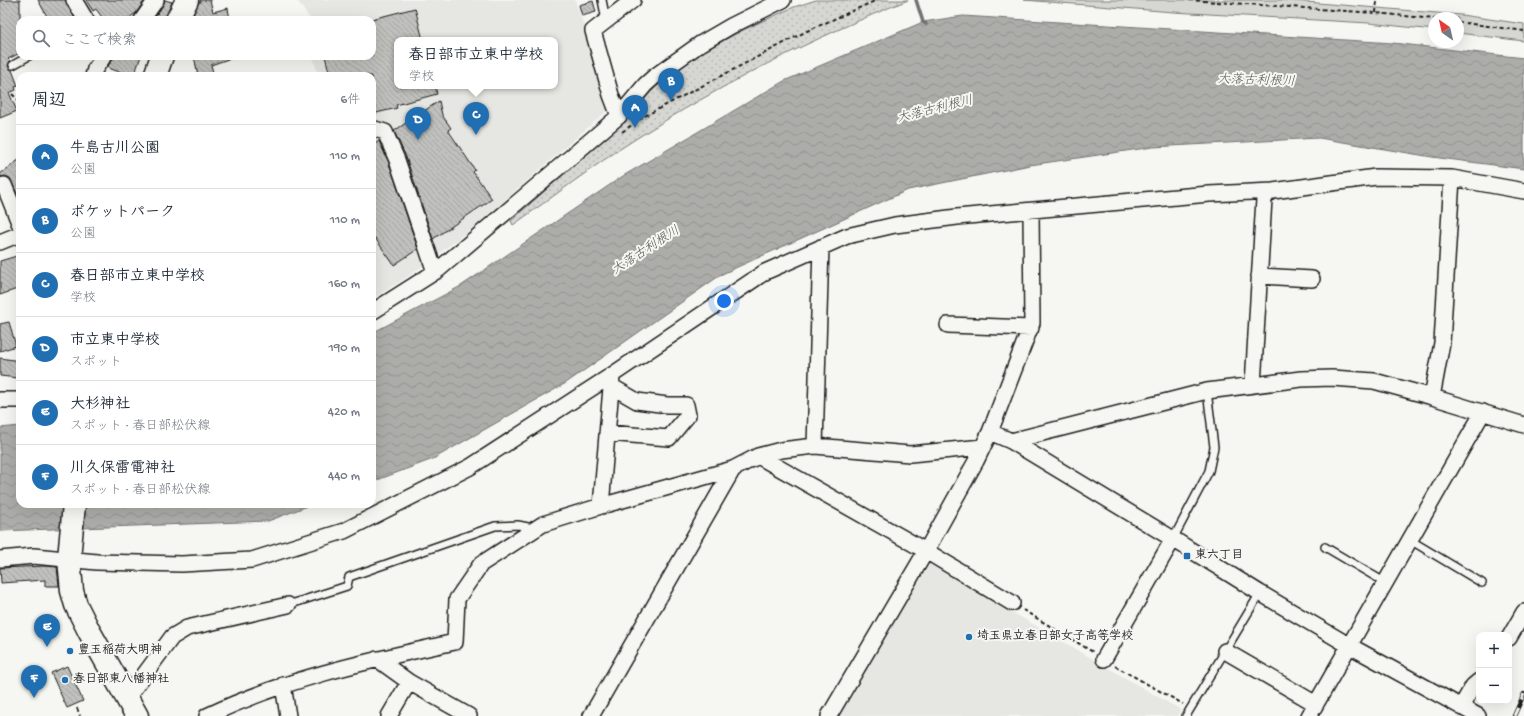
<!DOCTYPE html>
<html lang="ja">
<meta charset="utf-8">
<style>
body{margin:0;font-family:"Gochi Hand","Klee One",sans-serif;background:#f6f6f7;color:#1f2937}
.controls{position:absolute;right:12px;bottom:12px;display:grid;overflow:hidden;border-radius:8px;box-shadow:0 4px 16px #0002}
.controls button{width:36px;height:36px;display:grid;place-items:center;padding:0;border:0;border-bottom:1px solid #e0e1e3;background:#fff;color:#1f2937;font:20px sans-serif}
.compass{position:absolute;left:1428px;top:12px;width:36px;height:36px;border-radius:50%;background:#fff;box-shadow:0 4px 16px #0002;rotate:326deg}
.you{position:absolute;left:724px;top:301px;width:14px;height:14px;margin:-10px;border:3px solid #fff;border-radius:50%;background:#1a73e8;box-shadow:0 0 0 6px #1a73e833}
.badge{display:grid;place-items:center;width:26px;height:26px;border-radius:50%;background:#1f6fb2;color:#fff;font-size:13px;font-weight:700}
.pin{position:absolute;translate:-50% -33px;filter:drop-shadow(0 1px 2px #0008)}
.pin::after{content:'';position:absolute;top:21px;width:14px;height:12px;background:inherit;clip-path:polygon(0 0,100% 0,50% 100%)}
.popup{position:absolute;left:394px;top:37px;width:164px;height:52px;box-sizing:border-box;display:grid;place-content:center;border-radius:8px;background:#fff;filter:drop-shadow(0 1px 3px #0005);font-size:13px;white-space:nowrap;color:#747a83}
.popup b{font-size:15px;color:#1f2937}
.popup::after{content:'';position:absolute;left:50%;top:100%;margin-left:-8px;border:8px solid transparent;border-top-color:#fff}
.list{margin:0;padding:0;list-style:none}
h2{display:flex;justify-content:space-between;align-items:center;height:52px;margin:0;padding:0 16px;font-size:17px}
h2 small{font-size:13px;font-weight:400;color:#747a83}
.list li{display:grid;grid-template-columns:26px 1fr auto;gap:12px;align-items:center;box-sizing:border-box;height:64px;padding:0 16px;border-top:1px solid #e0e1e3}
.list b{display:block;font-size:15px;white-space:nowrap}
.list p{margin:0;font-size:13px;white-space:nowrap;color:#747a83}
.list em{font-size:13px;font-style:normal;color:#747a83}
.icon{flex:none;width:22px;height:22px;fill:none;stroke:currentColor;stroke-width:2;stroke-linecap:round;stroke-linejoin:round}
.map{position:relative;flex:none;width:1524px;height:716px;overflow:hidden}
.search{position:absolute;background:#fff;box-shadow:0 4px 16px #0002;left:16px;top:16px;width:360px;height:44px;display:flex;align-items:center;gap:10px;box-sizing:border-box;padding:0 14px;border-radius:12px;color:#747a83;font-size:15px}
.panel{position:absolute;background:#fff;box-shadow:0 4px 16px #0002;left:16px;top:72px;width:360px;height:436px;border-radius:12px}
.map>svg:first-child{display:block}
.built{fill:#e6e6e2;fill-rule:evenodd}
.green{fill:#d6d6d2;stroke:#797977}
.garden{fill:url(#garden-dots);stroke:#797977}
.water{fill:url(#water-waves);stroke:#727271}
.lines{fill:none;stroke-linecap:round;stroke-linejoin:round}
.stream{stroke:#727271;stroke-width:3.5}
.building{fill:url(#building-back-hatch);stroke:#1c1c1c}
.service-casing{stroke:#1c1c1c;stroke-width:10}
.minor-casing{stroke:#1c1c1c;stroke-width:18}
.primary-casing{stroke:#1c1c1c;stroke-width:25}
.path{stroke:#1c1c1c;stroke-width:2;stroke-dasharray:4 3;stroke-linecap:butt}
.service{stroke:#f6f6f2;stroke-width:7}
.minor{stroke:#f6f6f2;stroke-width:15}
.primary{stroke:#f6f6f2;stroke-width:22}
.rail-casing{stroke:#1c1c1c;stroke-width:4.5}
.rail{stroke:#f6f6f2;stroke-width:3;stroke-dasharray:9;stroke-linecap:butt}
.poi-dot{fill:#1f6fb2;stroke:#f6f6f2;stroke-width:1.5}
.labels{text-anchor:middle;dominant-baseline:central;stroke-width:4;stroke-linejoin:round;paint-order:stroke}
.poi-label{font-size:12px;font-weight:bold;fill:#1c1c1c;stroke:#f6f6f2;text-anchor:start}
.water-label{font-size:13px;font-style:italic;fill:#565654;stroke:#f6f6f2}
</style>
<div class="map">
<svg width="1524" height="716" viewBox="0 0 1524 716">
<defs>
<pattern id="garden-dots" width="8" height="8" patternUnits="userSpaceOnUse"><rect width="8" height="8" fill="#d6d6d2"/><path d="M2 2h.1M6 6h.1" fill="none" stroke="#b7b7b4" stroke-width="1.8" stroke-linecap="round"/></pattern>
<pattern id="water-waves" width="16" height="10" patternUnits="userSpaceOnUse"><rect width="16" height="10" fill="#acaca9"/><path d="M0 5q4-4 8 0t8 0" fill="none" stroke="#939391"/></pattern>
<pattern id="building-back-hatch" width="6" height="6" patternUnits="userSpaceOnUse"><rect width="6" height="6" fill="#c0c0bd"/><path d="M-1 5l2 2M0 0l6 6M5-1l2 2" fill="none" stroke="#a4a4a2"/></pattern>
</defs>
<rect width="100%" height="100%" fill="#f6f6f2"/>
<filter id="ink" filterUnits="userSpaceOnUse"><feTurbulence type="fractalNoise" baseFrequency=".025" numOctaves="2"/><feDisplacementMap in="SourceGraphic" scale="8" xChannelSelector="R" yChannelSelector="G"/><feConvolveMatrix kernelMatrix="1 2 1 2 8 2 1 2 1" color-interpolation-filters="sRGB"/></filter>
<g filter="url(#ink)">
<path class="built" d="M297,0H575L582,21L587,29L610,108L474,227L409,276L372,299V76H319L312,56H372V20H311ZM397,40H555V86H397Z
M927,563L1181,710L1178,716H837Z"/>
<path class="green" d="M1024,0H1282L1461,15L1524,24V41L1458,33V18H1434V30L1369,23L1173,12Z"/>
<path class="garden" d="M816,0H908C813,38 720,85 634,140C593,166 553,197 513,225L511,221L630,115L656,87L697,55L743,30L794,7Z"/>
<path class="water" d="M963,16L1393,43L1524,58V169L1432,157L1319,138L1153,147L1030,165L908,190L722,274L566,383L433,459L372,482V333L461,286L623,176L784,81L923,22Z
M20,426V504H313L268,521L0,531V428Z"/>
<g class="lines">
<path class="stream" d="M916,0L923,22L926,24"/>
</g>
<path class="building" d="M0,0H20V53L8,59L10,61L8,65L9,68L12,70L18,86L15,87L16,90L9,93L17,111L0,118Z
M38,0H65L76,20H49Z
M86,0H145L136,13L126,20H104L96,9L93,11Z
M165,0L172,2L165,20H153L163,5Z
M200,0H210L213,12L228,8L230,20H191L199,2H201Z
M593,1L596,12L582,16L579,5Z
M415,8L423,40H397V86H435L437,94L396,105L397,108L372,114V76H330L325,56H372V19Z
M115,56H141L134,76L110,69L108,66Z
M194,56H231V58L211,65L214,76H198Z
M439,101L442,115L451,128L448,130L475,170L473,172L492,199L433,239L406,157L394,131Z
M379,141L389,163L418,249L394,265L375,238L372,241V146Z
M20,159V201L10,178L5,176L0,177V174Z
M20,255V288L0,295V261Z
M9,322L16,346L0,351V324Z
M0,358L20,361L18,378L0,376Z
M45,566L57,567L59,586H45V580L1,583L0,568Z
M67,666L83,701L67,708L51,673Z"/>
<g class="lines">
<defs>
<path id="service" d="M602,0L606,20
M13,65L29,56
M1173,539L1209,471L1214,447L1207,391
M1410,540L1482,583
M1325,547L1386,583
M288,605L347,586L349,577L495,526L518,525L533,528
M1186,716L1260,593"/>
<path id="minor" d="M74,0L86,20
M142,20L156,0
M93,76L95,69L104,56
M619,116L611,95L593,31L633,0
M372,130L375,129L385,132L397,160L435,272
M4,185L20,225
M0,242L20,234
M1259,276L1312,279
M372,312L438,270L619,116L645,85L655,76L700,44L731,26L783,0
M948,325L1031,328
M1253,385L1264,199L1269,192
M1432,397L1442,343L1452,178
M0,400H20
M990,432L1011,441L1173,539L1260,593L1350,646L1478,716
M607,433L669,438L688,415L686,405H667L637,401L611,386
M1011,441L1207,391L1301,379L1332,378L1374,381L1429,396L1524,425
M815,446L821,247
M758,456L926,551L1012,603
M601,506L612,376
M0,559L34,556L97,562L182,564L252,560L344,531L470,467L612,375L765,272L847,236L895,225L957,217L1209,194L1273,191L1376,177L1452,178L1524,191
M1509,638L1524,612
M1225,651L1316,704
M377,659L409,682L469,716
M1104,659L1173,539
M283,685L288,716
M127,698L172,637L187,628L288,605
M1461,707L1473,686L1479,681
M207,716C287,678 368,661 455,642L457,599L481,564L543,524L601,506L733,469L758,456L781,450L815,446L910,454L983,447
M389,716L409,682
M591,716L733,469
M829,716L926,551L976,461L990,432L1032,323L1031,211
M1309,716L1483,412"/>
<path id="primary" d="M177,20L187,0
M155,76L162,56
M74,504L69,559L72,591L76,605L89,631L137,716"/>
</defs>
<use href="#service" class="service-casing"/>
<use href="#minor" class="minor-casing"/>
<use href="#primary" class="primary-casing"/>
<path class="path" d="M1189,0L1376,13L1434,19
M1376,13L1377,0
M1458,22L1524,31
M12,94L20,102
M622,132L643,117L807,31L877,0
M1023,610L1093,652
M1115,666L1183,704
M77,708L80,716"/>
<use href="#service" class="service"/>
<use href="#minor" class="minor"/>
<use href="#primary" class="primary"/>
<defs>
<path id="rail" d="M1514,716L1524,694"/>
</defs>
<use href="#rail" class="rail-casing"/>
<use href="#rail" class="rail"/>
</g>
</g>
<g class="poi-dot">
<rect x="1183" y="552" width="8" height="8" rx="2"/>
<circle cx="969" cy="637" r="4"/>
<circle cx="70" cy="651" r="4"/>
<circle cx="65" cy="680" r="4"/>
</g>
<g class="labels">
<g class="poi-label">
<text x="1195" y="556">東六丁目</text>
<text x="977" y="637">埼玉県立春日部女子高等学校</text>
<text x="78" y="651">豊玉稲荷大明神</text>
<text x="73" y="680">春日部東八幡神社</text>
</g>
<g class="water-label">
<text transform="translate(1256 81) rotate(2)">大落古利根川</text>
<text transform="translate(935 110) rotate(-14)">大落古利根川</text>
<text transform="translate(646 251) rotate(-33)">大落古利根川</text>
</g>
</g>
</svg>
<div class="controls">
<button>+</button>
<button>−</button>
</div>
<svg class="compass" viewBox="-18 -18 36 36"><path d="M0-13l5 13h-10z" fill="#e53935"/><path d="M0 13l5-13h-10z" fill="#747a83"/></svg>
<div class="you"></div>
<div class="pin badge" style="left:635px;top:128px">A</div>
<div class="pin badge" style="left:671px;top:101px">B</div>
<div class="pin badge" style="left:476px;top:135px">C</div>
<div class="popup"><b>春日部市立東中学校</b>学校</div>
<div class="pin badge" style="left:418px;top:140px">D</div>
<div class="pin badge" style="left:47px;top:647px">E</div>
<div class="pin badge" style="left:34px;top:698px">F</div>
<div class="search"><svg class="icon" aria-label="search" viewBox="0 0 24 24"><circle cx="10" cy="10" r="6"/><path d="M15 15l6 6"/></svg>ここで検索</div>
<section class="panel">
<h2>周辺<small>6件</small></h2>
<ul class="list">
<li><span class="badge">A</span><div><b>牛島古川公園</b><p>公園</p></div><em>110 m</em></li>
<li><span class="badge">B</span><div><b>ポケットパーク</b><p>公園</p></div><em>110 m</em></li>
<li><span class="badge">C</span><div><b>春日部市立東中学校</b><p>学校</p></div><em>160 m</em></li>
<li><span class="badge">D</span><div><b>市立東中学校</b><p>スポット</p></div><em>190 m</em></li>
<li><span class="badge">E</span><div><b>大杉神社</b><p>スポット · 春日部松伏線</p></div><em>420 m</em></li>
<li><span class="badge">F</span><div><b>川久保雷電神社</b><p>スポット · 春日部松伏線</p></div><em>440 m</em></li>
</ul>
</section>
</div>
